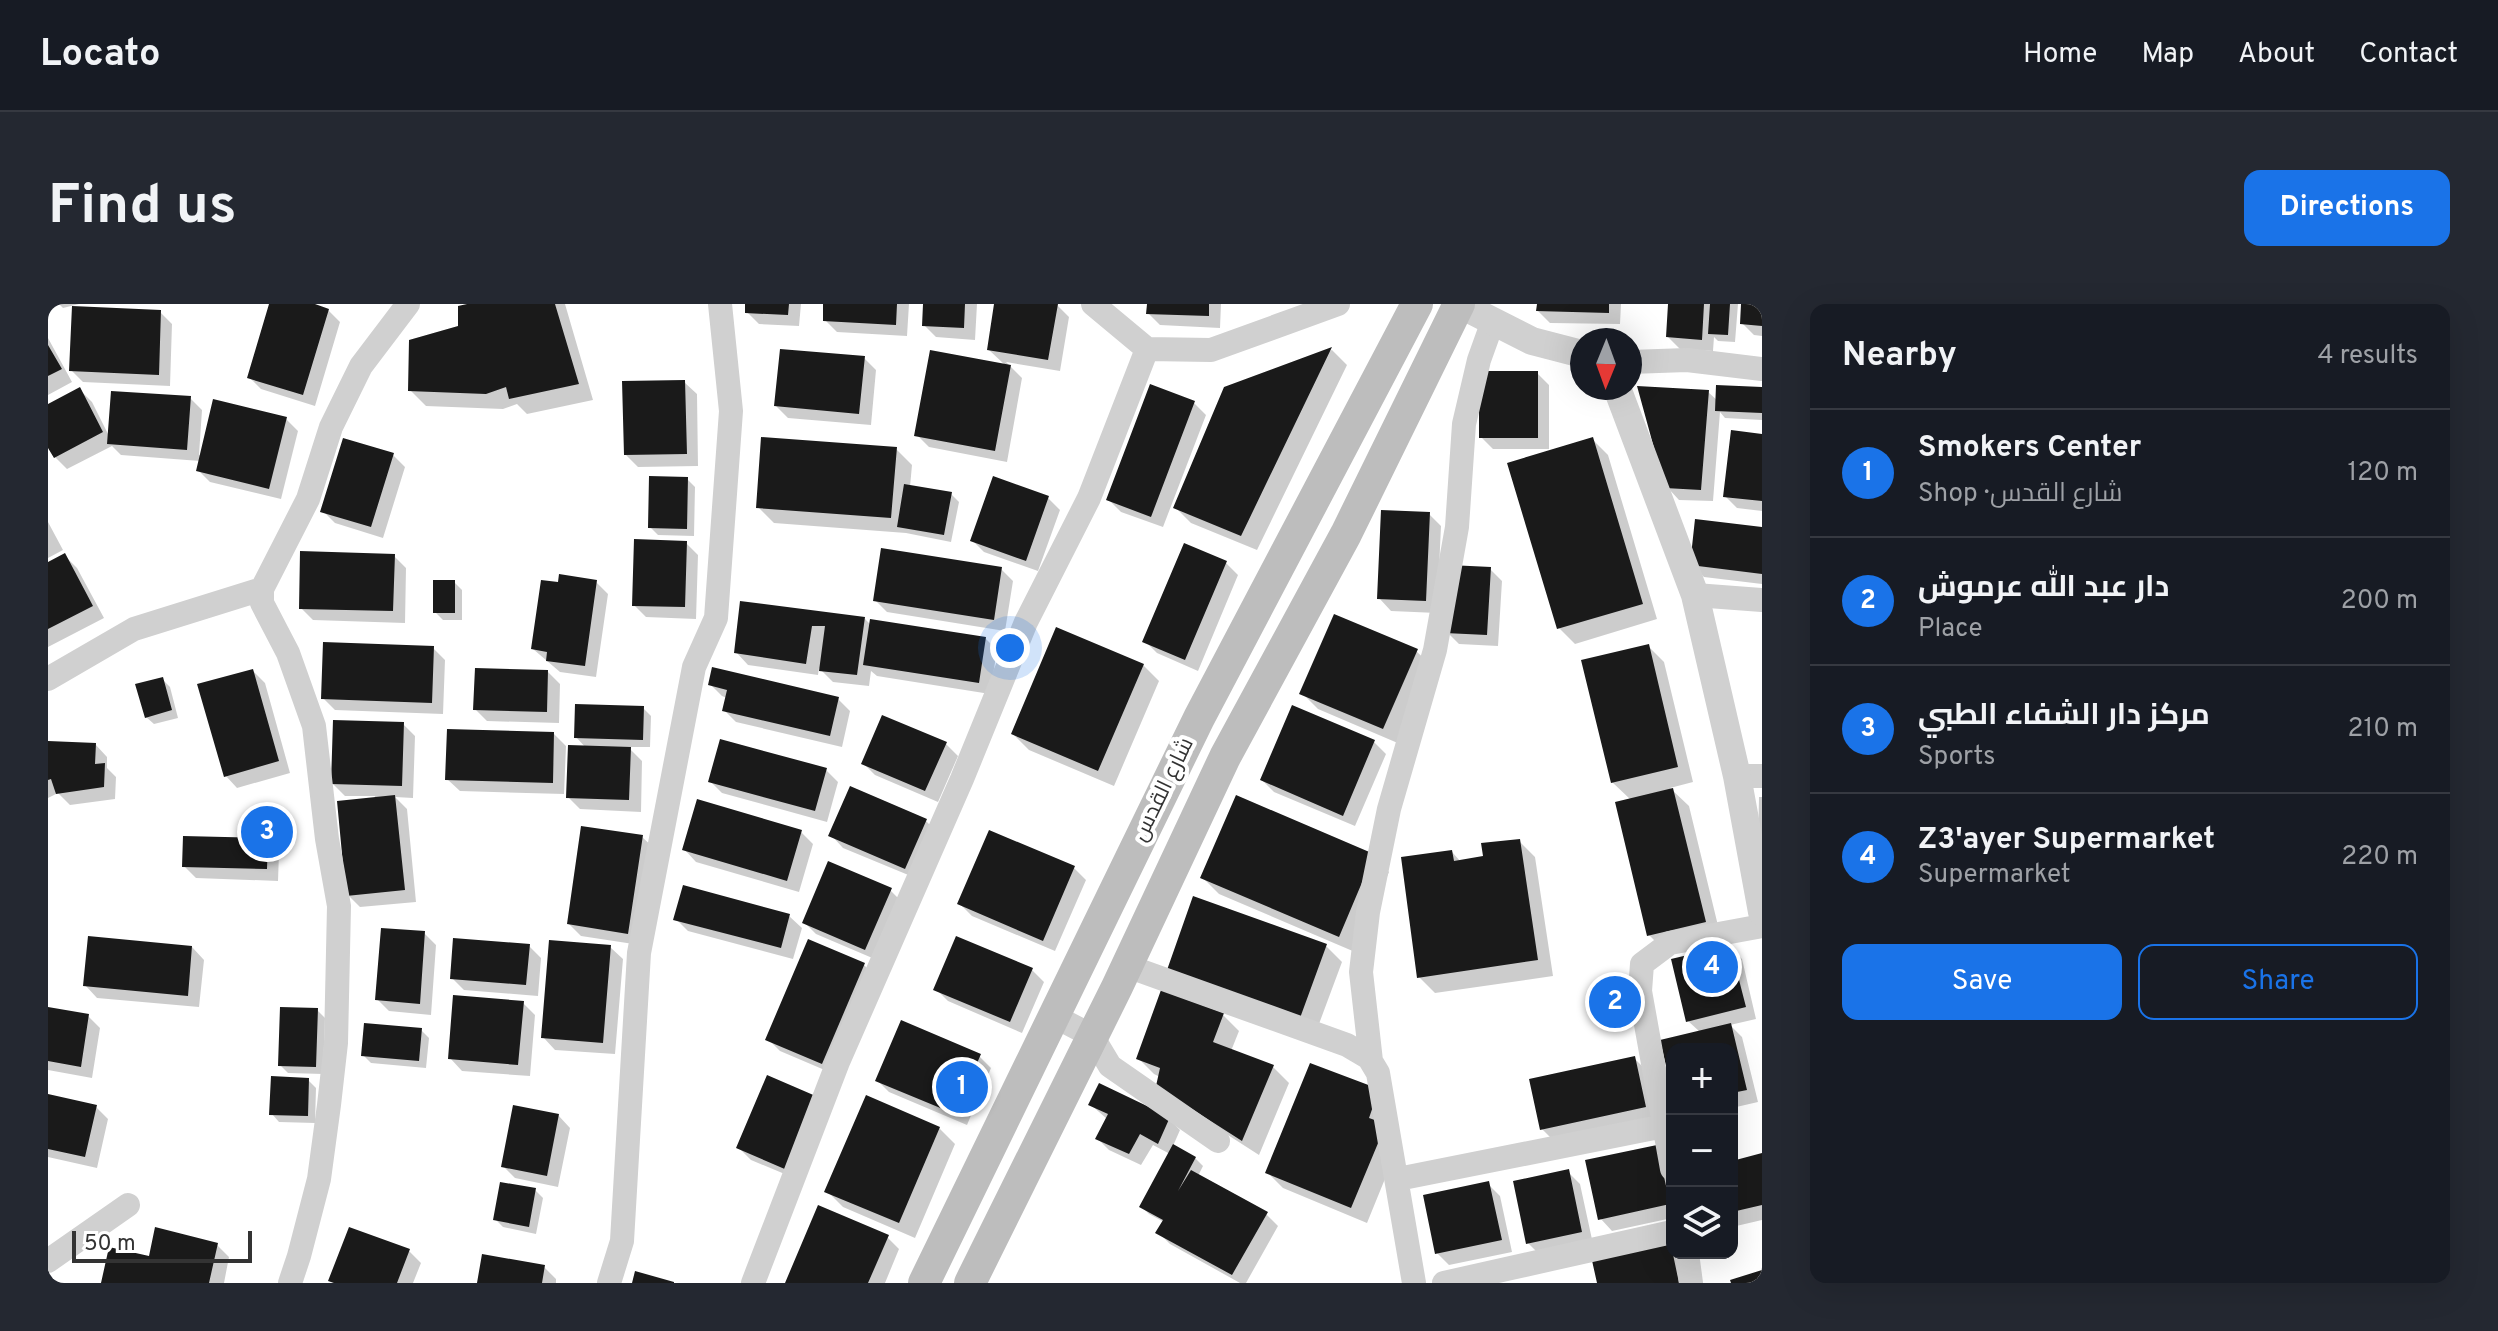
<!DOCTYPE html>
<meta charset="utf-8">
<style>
body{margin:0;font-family:Overpass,Cairo,sans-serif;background:#242831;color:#f1f3f6}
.controls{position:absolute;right:24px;bottom:24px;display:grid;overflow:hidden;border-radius:16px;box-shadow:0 8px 32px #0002}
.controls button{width:72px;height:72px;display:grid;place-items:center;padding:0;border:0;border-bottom:2px solid #363941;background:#171b24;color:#f1f3f6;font:40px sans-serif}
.compass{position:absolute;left:1522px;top:24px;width:72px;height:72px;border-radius:50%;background:#171b24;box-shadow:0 8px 32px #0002;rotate:181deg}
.scale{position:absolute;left:24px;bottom:20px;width:180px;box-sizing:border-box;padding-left:8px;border:4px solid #333;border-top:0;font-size:22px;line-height:28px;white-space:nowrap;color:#333;-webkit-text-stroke:6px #fff;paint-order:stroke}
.you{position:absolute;left:962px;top:344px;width:28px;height:28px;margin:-20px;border:6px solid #fff;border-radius:50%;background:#1a73e8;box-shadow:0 0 0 12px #1a73e833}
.badge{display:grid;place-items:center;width:52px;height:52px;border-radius:50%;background:#1a73e8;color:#fff;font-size:26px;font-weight:700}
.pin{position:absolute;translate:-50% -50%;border:4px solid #fff;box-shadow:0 2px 8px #0006}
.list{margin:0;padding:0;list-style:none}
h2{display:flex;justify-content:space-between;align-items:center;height:104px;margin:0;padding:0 32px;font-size:34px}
h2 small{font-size:26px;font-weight:400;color:#9ea1a6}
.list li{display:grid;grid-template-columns:52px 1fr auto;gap:24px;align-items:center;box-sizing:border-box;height:128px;padding:0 32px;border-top:2px solid #363941}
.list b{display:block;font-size:30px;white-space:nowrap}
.list p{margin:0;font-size:26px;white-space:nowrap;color:#9ea1a6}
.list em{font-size:26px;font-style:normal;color:#9ea1a6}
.actions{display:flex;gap:16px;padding:24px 32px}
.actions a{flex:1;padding:18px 0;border:2px solid #1a73e8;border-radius:16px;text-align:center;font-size:28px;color:#1a73e8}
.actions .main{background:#1a73e8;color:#fff}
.icon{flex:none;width:44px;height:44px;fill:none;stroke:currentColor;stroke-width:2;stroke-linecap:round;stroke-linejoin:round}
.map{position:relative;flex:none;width:1714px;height:979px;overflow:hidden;border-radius:16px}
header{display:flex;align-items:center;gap:48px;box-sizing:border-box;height:112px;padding:0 40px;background:#171b24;border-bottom:2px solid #363941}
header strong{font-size:38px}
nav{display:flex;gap:44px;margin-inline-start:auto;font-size:28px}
.intro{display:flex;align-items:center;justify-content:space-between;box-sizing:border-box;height:192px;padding:0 48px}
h1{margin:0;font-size:56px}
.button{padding:20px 36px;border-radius:16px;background:#1a73e8;color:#fff;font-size:28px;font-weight:700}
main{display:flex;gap:48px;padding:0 48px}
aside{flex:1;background:#171b24;border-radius:16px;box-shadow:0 8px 32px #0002}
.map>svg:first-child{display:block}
.shadow{fill:#0003}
.building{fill:#1a1a1a}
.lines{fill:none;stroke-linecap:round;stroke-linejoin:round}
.minor{stroke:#d0d0d0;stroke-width:24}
.tertiary{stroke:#d0d0d0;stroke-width:28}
.secondary{stroke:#bdbdbd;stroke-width:32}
.labels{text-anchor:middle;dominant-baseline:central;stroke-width:8;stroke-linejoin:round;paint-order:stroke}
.street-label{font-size:22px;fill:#333;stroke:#fff}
</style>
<header>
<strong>Locato</strong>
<nav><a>Home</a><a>Map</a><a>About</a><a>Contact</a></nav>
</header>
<div class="intro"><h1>Find us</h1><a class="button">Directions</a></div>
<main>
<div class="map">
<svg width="1714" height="979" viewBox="0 0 1714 979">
<rect width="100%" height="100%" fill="#fff"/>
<path class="shadow" d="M11,0H31L15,4Z
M224,0H260L280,6L292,18L267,102L213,85L201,73Z
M426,0H517L545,96L479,110L469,100L455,105L378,102L362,86L412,24Z
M699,0H753L751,22L711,20L699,8Z
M777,0H861L859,32L789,28L777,16Z
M877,0H929L927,36L888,33L876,21Z
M949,0L1009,1L1021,13L1012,67L958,58L974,74L959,158L881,143L869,131L957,61L941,46Z
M1101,0H1173L1172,24L1112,21L1100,9Z
M1491,0H1573L1572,20L1502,19L1490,7Z
M1622,0H1690L1687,38L1670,37L1666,33L1665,47L1632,45L1620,33Z
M1695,0H1714V32L1706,31L1694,19Z
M112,8L124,20L122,82L35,78L23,66Z
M0,34L24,78L0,91Z
M1284,46L1299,61L1209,246L1143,219L1127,203L1177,85Z
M816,54L828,66L823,121L740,114L728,102Z
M1489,69L1501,81V145H1445L1433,133Z
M636,78L649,90L650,162L590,163L578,151Z
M1714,85V116L1677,114L1672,108L1665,197L1631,196L1619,183L1660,88L1670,97Z
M32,86L44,98L61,132L142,94L154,106L151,151L153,152L238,115L250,127L233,195L162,178L150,166L152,157L73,151L64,142L19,165L7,153L0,139V102Z
M1146,99L1158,111L1115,223L1073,208L1061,196Z
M1714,132V207L1689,204L1677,192Z
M1544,135L1560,151L1609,315L1527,340L1511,324Z
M848,145L864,161L862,183L903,190L911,198L903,238L858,229L726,219L710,203Z
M345,151L357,163L335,234L287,219L275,207Z
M639,175L647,183L646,232L610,231L602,223Z
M1000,194L1012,206L990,267L936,248L924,236Z
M1381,210L1393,222L1389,309L1343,307L1331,294Z
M0,218L15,246L0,254Z
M1714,225V280L1656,273L1644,261Z
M638,239L650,251L648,315L598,313L586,301Z
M17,252L29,264L56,314L0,343V261Z
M346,252L358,264L357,319L265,316L253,304Z
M1178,259L1190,271L1150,367L1109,349L1097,337Z
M953,265L965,277L957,327L839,308L827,296Z
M1442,265L1454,277L1450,342L1411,340L1399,328Z
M406,278L414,286V316H395L387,308Z
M548,278L560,290L548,373L512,368L485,345L511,280Z
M694,299L817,315L823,321L937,334L949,346L942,390L829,372L823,367L821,382L785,378L771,364L770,371L700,361L688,348Z
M1600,342L1616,358L1645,478L1622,484L1641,502L1673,634L1617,647L1601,631L1583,496L1564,478Z
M385,344L397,356L395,410L287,406L275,394Z
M1368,347L1384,362L1352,440L1270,405L1254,389Z
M1095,361L1111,377L1066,482L981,446L965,430Z
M205,367L217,379L242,469L189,484L177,471Z
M500,368L512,380L511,419L439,417L427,405Z
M114,375L122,383L130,414L106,420L98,413Z
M662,380L790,395L802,407L794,443L688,418L676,406L679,394L674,392Z
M595,404L603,412L602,443H580L594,457L593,508L532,505L520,493L538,444L528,433Z
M355,420L367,432L365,494L347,493L359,505L368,598L312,603L300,591L327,492H297L285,480Z
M506,430L518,442L516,490L412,487L399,475Z
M1326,438L1338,450L1307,522L1226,488L1214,476Z
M0,439L47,440L59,453V464L68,473L67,495L22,501L10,489L0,494Z
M898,440L910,452L890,498L827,471L815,459Z
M778,466L790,478L779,518L674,489L662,477Z
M1711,493H1714V546L1710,541Z
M878,517L890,529L870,575L795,544L783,531Z
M753,528L765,540L751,588L648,558L636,545Z
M594,533L607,545L592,641L533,632L521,620Z
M219,536L231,549L230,577L148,574L136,562Z
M1471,537L1487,553L1505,672L1387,689L1371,673L1404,548L1413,558L1437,554Z
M1325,552L1341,568L1307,648L1171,590L1155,574Z
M1026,564L1038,576L1007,647L924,612L912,600Z
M842,586L854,598L829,656L768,630L756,618Z
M741,612L754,624L745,655L640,627L628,615Z
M376,629L388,641L383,711L341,707L329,695Z
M481,642L493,654L490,692L416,686L404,674Z
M1278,642L1294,658L1268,728L1137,682Z
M144,643L156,656L151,703L49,694L37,681Z
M562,643L575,655L567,750L507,746L495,733Z
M1682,643L1694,655L1708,715L1682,721L1694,733L1710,798L1684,804V745H1624V779L1614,738L1652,728L1640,717Z
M816,661L828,673L786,770L732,747L720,735Z
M984,666L996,678L974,729L900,697L888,685Z
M475,699L487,711L482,772L414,767L402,754Z
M0,705L40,712L52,724L44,774L0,766Z
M269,706L277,714L275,770L240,769L232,761Z
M1175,711L1191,727L1183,747L1225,763L1241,779L1211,851L1127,797L1112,773L1106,770L1090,754Z
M373,726L381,734L378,764L323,759L315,751Z
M931,752L943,764L919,821L841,788L829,776Z
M1586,754L1598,766L1609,815L1506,837L1494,825Z
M720,774L751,876L703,856L691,844Z
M260,776L268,784L267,819L231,818L224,810Z
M1330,787L1352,838L1319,919L1235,884L1219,868Z
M0,792L48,803L60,815L49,864L0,853Z
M1042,800L1120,814L1132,826L1125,842L1147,854L1155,862L1150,872L1218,910L1230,922L1198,979H1192L1122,940L1110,928L1116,918L1101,910L1093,902L1122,850L1105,841L1093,861L1061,846L1049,834L1059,815Z
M510,811L522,824L510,883L467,874L455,862Z
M891,824L907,840L867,934L795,903L779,887Z
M1714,852V916L1684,923V859Z
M1540,857L1624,870V914L1564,927L1552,914Z
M1520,868L1532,880L1545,940L1492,951L1480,939Z
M1440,880L1452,892L1464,948L1401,961L1389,949Z
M487,886L495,894L488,930L455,923L447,915Z
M839,933L851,945L837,979H739Z
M1622,938L1624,940V949H1633L1640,979H1551Z
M169,941L181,953L176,979H55L103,955Z
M361,947L373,959L365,979H285L283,976Z
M496,963L508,975V979H431Z"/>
<path class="building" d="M221,0H267L281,5L255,91L199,74Z
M419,0H507L531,80L461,95L458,83L438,90L360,87L361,36L410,22V2Z
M697,0H741L740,11L697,9Z
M775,0H849L848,21L775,17Z
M875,0H917L916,24L874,22Z
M946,0H1010L1000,56L939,46Z
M1099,0H1161V12L1098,10Z
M1489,0H1561V9L1488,7Z
M1620,0H1656L1654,36L1618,33Z
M1662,0H1682L1680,31L1660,30Z
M1693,0H1714V22L1692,20Z
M24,2L113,6L111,71L21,67Z
M0,41L14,65L0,72Z
M1284,43L1193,232L1125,204L1176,83Z
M732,45L817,52L811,110L726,102Z
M882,46L963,61L947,147L866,132Z
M1431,67H1490V134H1431Z
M637,76L639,150L576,151L574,77Z
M1102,80L1147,97L1103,213L1058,196Z
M1668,81L1714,83V109L1667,107Z
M1589,82L1661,86L1653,186L1617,184Z
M32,83L55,128L6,154L0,144V100Z
M63,87L143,92L139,146L59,140Z
M165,95L239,113L221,185L148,167Z
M1683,126L1714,130V197L1675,193Z
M713,133L849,143L843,214L708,204Z
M1545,133L1595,300L1509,325L1459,159Z
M295,134L346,149L323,223L272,208Z
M601,172L640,173L639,225L600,224Z
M945,172L1001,192L978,257L922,237Z
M856,180L904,188L896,231L849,223Z
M1333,206L1382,208L1378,297L1329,295Z
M1647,215L1714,223V270L1642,261Z
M586,235L639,237L637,303L584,302Z
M1136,239L1179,257L1137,356L1094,338Z
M833,244L954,263L946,316L825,297Z
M252,247L347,250L345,307L251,305Z
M17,249L45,302L0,325V258Z
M1401,261L1443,263L1439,331L1397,329Z
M511,270L549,276L537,362L498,357L499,348L483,345L493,276L510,278Z
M385,276H407V309H385Z
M692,297L817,313L809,371L771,367L777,322H764L758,360L686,349Z
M1286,310L1370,345L1335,425L1251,390Z
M822,315L938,333L931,379L815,361Z
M1008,323L1096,360L1050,467L963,430Z
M275,338L386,342L384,399L273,395Z
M1601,340L1630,463L1563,479L1533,356Z
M664,363L791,393L782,432L674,407L679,386L660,381Z
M427,364L500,366L499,408L425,406Z
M205,365L231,457L176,473L149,380Z
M115,373L124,406L97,414L87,380Z
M527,400L596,402L595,436L526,434Z
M1244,401L1327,436L1295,512L1212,476Z
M834,411L899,438L877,487L813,460Z
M285,416L356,418L354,482L283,480Z
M399,425L506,428L505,479L397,476Z
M672,435L779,464L767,507L660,478Z
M0,437L48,439L47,460L57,459L56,483L8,490L3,475L0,476Z
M520,441L583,443L581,496L518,494Z
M802,482L879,515L857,565L780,532Z
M1625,484L1658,618L1599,632L1567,498Z
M347,491L357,586L298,592L289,497Z
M1188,491L1326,550L1291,633L1152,574Z
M649,495L754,526L739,577L634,546Z
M533,522L595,531L580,630L519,620Z
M941,526L1027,562L995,637L909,600Z
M135,532L220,534L219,565L134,563Z
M1472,535L1490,656L1369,674L1353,553L1404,546L1406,557L1435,552L1433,539Z
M780,557L844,584L817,646L754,619Z
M635,581L742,610L733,644L625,616Z
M1145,592L1279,640L1252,714L1119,666Z
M333,624L377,627L372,700L327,696Z
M40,632L144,642L140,692L35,682Z
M908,632L985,664L962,718L885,686Z
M405,634L482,640L478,681L402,675Z
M760,635L817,659L774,760L717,736Z
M501,636L563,641L555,739L493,734Z
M1682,641L1698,703L1638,718L1623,655Z
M1113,686L1176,709L1165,738L1226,761L1194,837L1108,782L1112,764L1088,755Z
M405,691L476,697L470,761L400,755Z
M0,703L41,710L33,763L0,757Z
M232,703L270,704L268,763L230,762Z
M853,716L933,750L907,810L827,777Z
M316,719L374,724L371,757L313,752Z
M1683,719L1699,786L1684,789V745H1624L1623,783L1612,736Z
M1587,752L1598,803L1492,826L1481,775Z
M1262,759L1331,785L1321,814L1338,820L1303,904L1217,869Z
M719,771L770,793L739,866L688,844Z
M223,772L261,774L260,812L221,811Z
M1051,779L1122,813L1110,840L1092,830L1081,850L1047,835L1060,810L1040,801Z
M0,790L49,801L37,853L0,845Z
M818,791L892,823L851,919L776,888Z
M465,801L511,810L499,872L453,863Z
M1125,840L1148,853L1130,887L1143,866L1220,908L1184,971L1107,929L1115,916L1091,903Z
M1609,841L1622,900L1550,916L1537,856Z
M1714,849V901L1684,908V857Z
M1521,865L1534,928L1478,940L1465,877Z
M1441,877L1454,936L1387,950L1375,891Z
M452,878L488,884L481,923L445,916Z
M770,901L841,931L820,979H737Z
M107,923L170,939L161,979H53L61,943L101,952Z
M301,923L362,945L349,979H286L280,977Z
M1622,936L1631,979H1549L1543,952Z
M434,950L497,961L494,979H429Z
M1714,966V979H1683L1682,976Z
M587,967L626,978V979H584Z"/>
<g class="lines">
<path class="minor" d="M1045,0L1099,45L1163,46L1290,0
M1582,58L1639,56L1714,65
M214,285V299L240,349L266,422L279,535L291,602L288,739L281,801L271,875L251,952L242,979
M1647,291L1714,296
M0,375L86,325L214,285L260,195L283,123L313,62L360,0
M1689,472H1714
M1079,662L1299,741L1321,754L1330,769L1366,979
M1006,712L1044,732L1062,762L1170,837
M1323,757L1313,668L1320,608L1341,505L1387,346L1409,223L1416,120L1431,56L1445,17
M1624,865L1592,687L1594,660L1622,639L1714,622
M1350,875L1616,822
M1639,949L1643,979
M0,957L80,901
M561,979L574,937L591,649L646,363L668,314L683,107L672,0
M705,979L790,758L914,475L978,318L1041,194L1099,45
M1396,979L1624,928"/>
<path class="tertiary" d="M1411,0L1484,37L1534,50
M1569,84L1647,291L1689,472L1714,608"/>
<path class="secondary" d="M876,979L1151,414L1369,0
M922,979L1069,683L1177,453L1298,230L1411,0"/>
</g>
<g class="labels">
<g class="street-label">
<text transform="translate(1116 486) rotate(-64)">شارع القدس</text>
</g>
</g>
</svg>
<div class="controls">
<button>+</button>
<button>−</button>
<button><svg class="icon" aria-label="layers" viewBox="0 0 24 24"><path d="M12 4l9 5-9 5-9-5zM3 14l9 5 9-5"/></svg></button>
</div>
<svg class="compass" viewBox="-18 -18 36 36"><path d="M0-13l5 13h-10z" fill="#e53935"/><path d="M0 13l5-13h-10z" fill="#9ea1a6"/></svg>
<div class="scale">50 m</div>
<div class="you"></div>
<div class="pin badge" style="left:914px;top:783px">1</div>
<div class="pin badge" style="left:1567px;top:698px">2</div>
<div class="pin badge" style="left:219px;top:528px">3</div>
<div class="pin badge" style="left:1664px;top:663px">4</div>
</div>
<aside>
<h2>Nearby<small>4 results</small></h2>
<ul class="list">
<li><span class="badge">1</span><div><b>Smokers Center</b><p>Shop · شارع القدس</p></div><em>120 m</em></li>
<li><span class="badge">2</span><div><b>دار عبد الله عرموش</b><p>Place</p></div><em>200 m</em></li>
<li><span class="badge">3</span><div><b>مركز دار الشفاء الطبي</b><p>Sports</p></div><em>210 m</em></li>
<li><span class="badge">4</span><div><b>Z3'ayer Supermarket</b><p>Supermarket</p></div><em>220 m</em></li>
</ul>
<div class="actions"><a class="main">Save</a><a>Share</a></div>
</aside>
</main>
